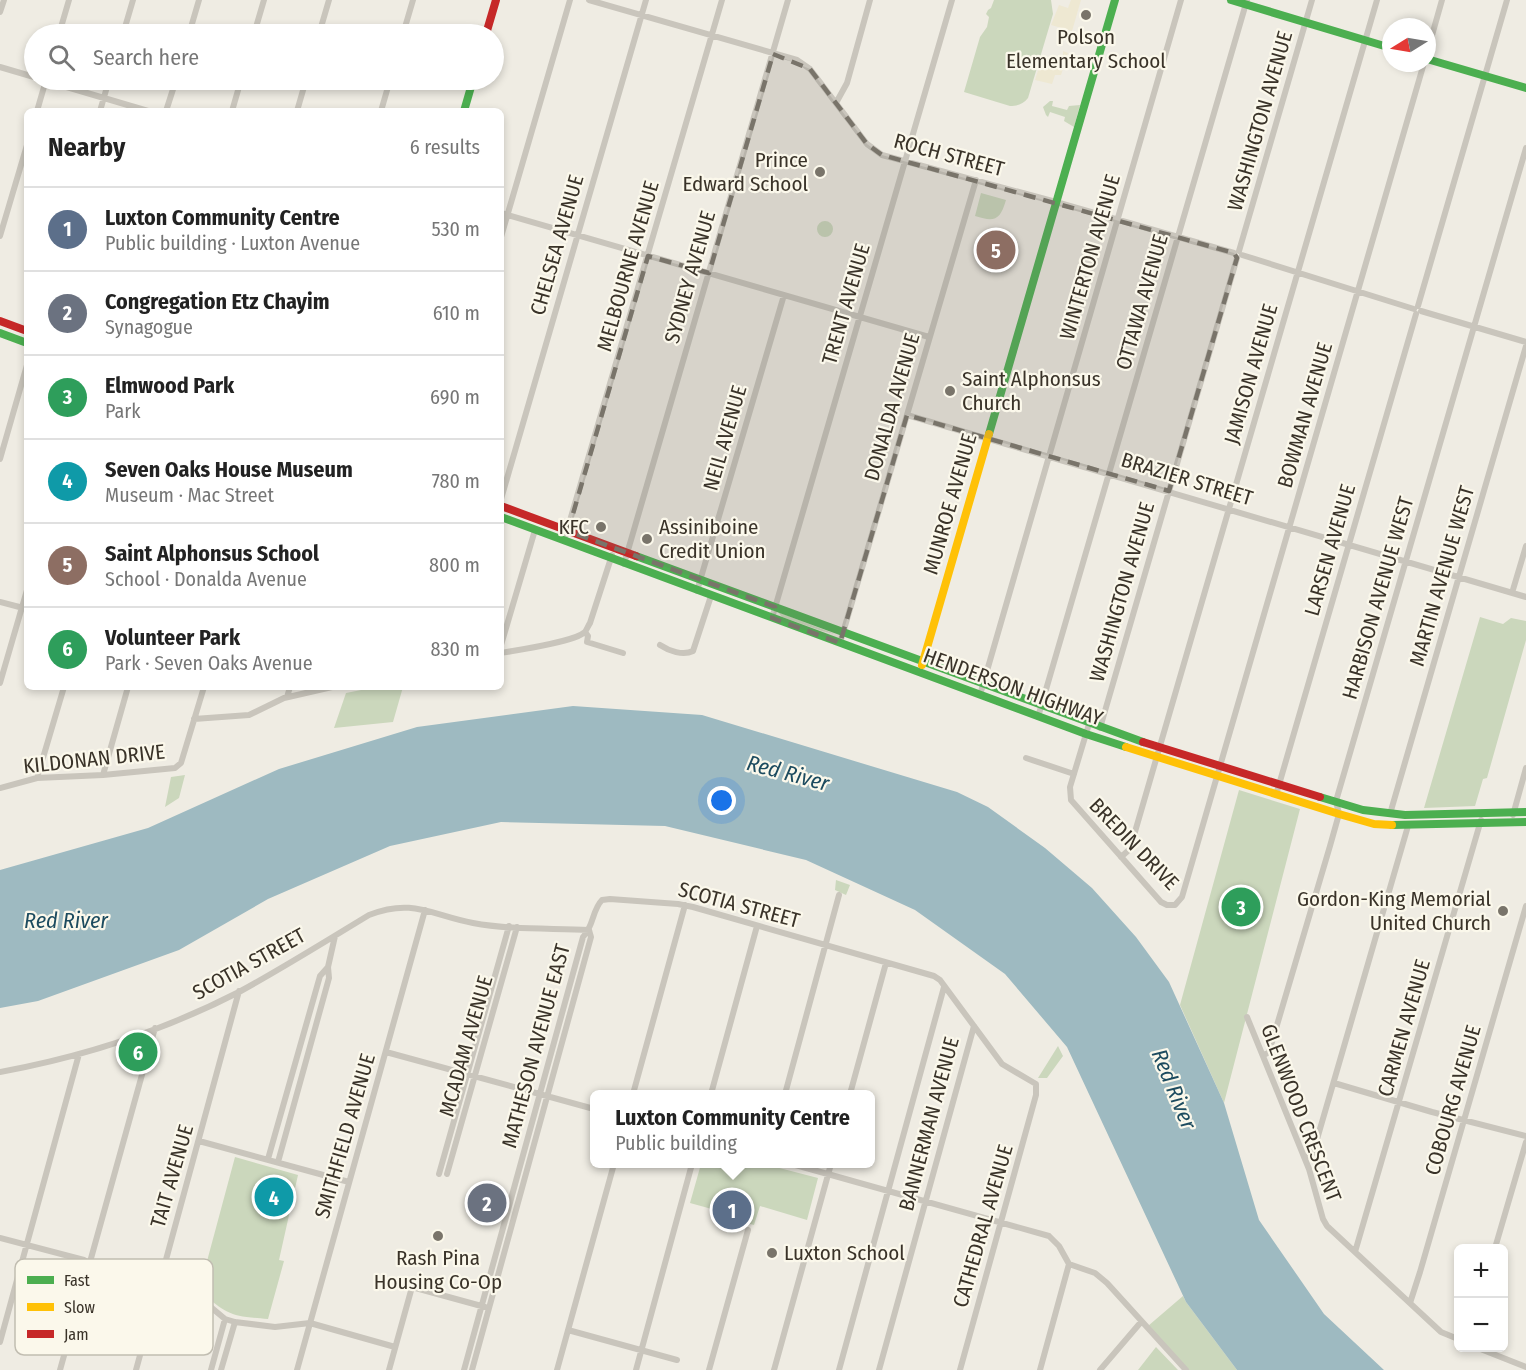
<!DOCTYPE html>
<meta charset="utf-8">
<style>
body{margin:0;font-family:"Fira Sans Condensed",sans-serif;background:#f2f2f2;color:#222}
.controls{position:absolute;right:18px;bottom:18px;display:grid;overflow:hidden;border-radius:9px;box-shadow:0 3px 9px #0003}
.controls button{width:54px;height:54px;display:grid;place-items:center;padding:0;border:0;border-bottom:2px solid #e0e0e0;background:#fff;color:#222;font:30px sans-serif}
.compass{position:absolute;left:1382px;top:18px;width:54px;height:54px;border-radius:50%;background:#fff;box-shadow:0 3px 9px #0003;rotate:259deg}
.you{position:absolute;left:722px;top:801px;width:21px;height:21px;margin:-15px;border:4px solid #fff;border-radius:50%;background:#1a73e8;box-shadow:0 0 0 9px #1a73e833}
.badge{display:grid;place-items:center;width:39px;height:39px;border-radius:50%;background:#b45309;color:#fff;font-size:20px;font-weight:700}
.pin{position:absolute;translate:-50% -50%;border:3px solid #fff;box-shadow:0 2px 6px #0006}
.popup{position:absolute;left:590px;top:1090px;width:285px;height:78px;box-sizing:border-box;display:grid;place-content:center;border-radius:9px;background:#fff;filter:drop-shadow(0 2px 4px #0005);font-size:20px;white-space:nowrap;color:#767676}
.popup b{font-size:22px;color:#222}
.popup::after{content:'';position:absolute;left:50%;top:100%;margin-left:-12px;border:12px solid transparent;border-top-color:#fff}
.list{margin:0;padding:0;list-style:none}
h2{display:flex;justify-content:space-between;align-items:center;height:78px;margin:0;padding:0 24px;font-size:26px}
h2 small{font-size:20px;font-weight:400;color:#767676}
.list li{display:grid;grid-template-columns:39px 1fr auto;gap:18px;align-items:center;box-sizing:border-box;height:84px;padding:0 24px;border-top:2px solid #e0e0e0}
.list b{display:block;font-size:22px;white-space:nowrap}
.list p{margin:0;font-size:20px;white-space:nowrap;color:#767676}
.list em{font-size:20px;font-style:normal;color:#767676}
.icon{flex:none;width:33px;height:33px;fill:none;stroke:currentColor;stroke-width:2;stroke-linecap:round;stroke-linejoin:round}
.map{position:relative;flex:none;width:1526px;height:1370px;overflow:hidden}
.search{position:absolute;background:#fff;box-shadow:0 3px 9px #0003;left:24px;top:24px;width:480px;height:66px;display:flex;align-items:center;gap:15px;box-sizing:border-box;padding:0 21px;border-radius:33px;color:#767676;font-size:22px}
.panel{position:absolute;background:#fff;box-shadow:0 3px 9px #0003;left:24px;top:108px;width:480px;height:582px;border-radius:9px}
.map>svg:first-child{display:block}
.green{fill:#cbd7bc}
.plaza{fill:#eee8d2}
.water{fill:#9ebac1}
.lines{fill:none;stroke-linecap:round;stroke-linejoin:round}
.street{stroke:#c9c5bc;stroke-width:6}
.fast{stroke:#4caf50;stroke-width:8}
.slow{stroke:#ffc107;stroke-width:8}
.jam{stroke:#c62828;stroke-width:8}
.marked{fill:#79746a;fill-opacity:0.2;stroke:#79746a;stroke-width:4.5;stroke-dasharray:12 8;stroke-linejoin:round}
.poi-dot{fill:#79746a;stroke:#fbf8eb;stroke-width:2}
.labels{text-anchor:middle;dominant-baseline:central;stroke-width:4.5;stroke-linejoin:round;paint-order:stroke}
.poi-label{font-size:21px;fill:#3a3329;stroke:#fbf8eb;text-anchor:end}
.street-label{font-size:21px;fill:#3a3329;stroke:#fbf8eb}
.water-label{font-size:22px;font-style:italic;fill:#1c4b5f;stroke:#fbf8eb}
.key{fill:#fbf8eb;stroke:#c1bdb1;stroke-width:1.5}
.key-label{font-size:16px;fill:#3a3329}
</style>
<div class="map">
<svg width="1526" height="1370" viewBox="0 0 1526 1370">
<rect width="100%" height="100%" fill="#efece3"/>
<path class="green" d="M994,0H1051L1053,14L1028,98C1023,104 1018,106 1010,106L964,92L980,37L987,27L989,17L986,14L988,10L991,8Z
M1050,101H1053L1052,106L1067,110L1069,106L1080,105L1074,127L1064,121L1065,117L1050,112L1048,117L1046,115L1043,107Z
M981,193L1006,200C1000,221 994,222 975,216Z
M817 229a8 8 0 1 1 16 0a8 8 0 1 1-16 0Z
M778,612L835,634L822,631L782,617Z
M1480,617L1503,624L1511,618L1526,621V640L1487,778L1483,779L1475,806L1424,808Z
M376,687H403L393,722L334,728L346,693Z
M185,775L179,798L165,807L171,777Z
M1239,790L1300,809L1224,1103L1180,1005Z
M836,880L850,885L846,895L835,890Z
M146,1038L138,1066L127,1070L136,1041Z
M1058,1046L1063,1056L1047,1078H1038Z
M235,1157L298,1175L279,1260L284,1261L268,1319C229,1316 229,1315 199,1291Z
M701,1164H764L818,1178L807,1220L760,1206L754,1225L719,1216V1211L690,1203Z
M1183,1296L1186,1302L1237,1370H1189L1148,1326Z
M1156,1347L1178,1370H1138Z"/>
<path class="plaza" d="M1071,0H1081L1072,31L1051,25L1059,5L1068,8Z
M1063,51L1068,53L1061,75H1055L1052,84L1035,80L1040,64L1054,68L1055,60L1063,57Z"/>
<path class="water" d="M573,706L702,715L957,792L988,807L1045,848L1092,888L1136,937L1169,982L1224,1103L1259,1220L1324,1314L1384,1370H1237L1186,1302L1067,1047L1005,974L915,910L806,860L665,826L501,822L390,846L268,899L179,950L38,1001L0,1008V870L148,828L279,769L417,727Z"/>
<g class="lines">
<path class="street" d="M589,0L797,60L810,69L867,144L882,155L1056,202L1234,253
M0,12L4,0
M59,34L69,0
M123,34L133,0
M189,34L199,0
M254,34L264,0
M319,34L329,0
M403,34L413,0
M1427,53L1442,0
M0,67L34,77
M43,80L148,111
M836,103L847,83L870,0
M37,111L46,80
M100,111L109,80
M166,111L176,80
M232,111L241,80
M297,111L306,80
M381,111L390,80
M501,213L929,337
M0,236L27,145
M501,237L570,0
M1239,251L1312,0
M1242,255L1414,309
M1418,306L1507,0
M1421,311L1526,342
M907,415L1526,597
M0,459L27,365
M501,499L646,0
M564,541L722,0
M624,564L788,0
M697,591L784,295
M1512,593L1526,546
M0,602L27,609
M772,618L952,0
M585,632L588,636L587,642L623,653
M840,643L976,180
M501,645L535,530
M660,645C669,651 683,656 693,651L711,596
M501,653C518,650 574,642 585,632C587,629 588,626 590,623L612,555
M0,683L27,590
M980,695L1181,0
M287,697L290,687
M1038,717L1247,0
M194,719L249,715L284,698L332,687
M1089,724L1070,787L1071,800L1161,902L1167,905H1175L1182,897L1424,63
M1100,728L1237,258
M1026,758L1074,774
M103,775L128,687
M37,778L64,687
M0,788L37,778L103,775L175,768L181,763L204,687
M1276,795L1416,314
M1390,814L1526,346
M1513,815L1526,768
M1121,857L1130,849L1377,0
M1247,1017L1309,1169L1323,1219L1327,1226L1441,1332L1458,1339
M386,1052L594,1109
M1264,1055L1269,1052L1330,846L1339,814L1336,801L1526,148
M0,1072C82,1057 165,1030 239,992C283,968 326,941 369,915C413,898 431,915 473,923C511,930 551,928 589,930
M1334,1083L1432,1112L1526,1136
M633,1094L685,905
M711,1094L757,926
M785,1094L839,895
M850,1094L886,963
M199,1141L349,1182
M1305,1158L1313,1153L1408,826
M268,1159L320,976L328,967
M278,1162L329,978L328,967L335,936
M792,1164L1049,1236L1059,1246L1069,1264L1095,1273L1107,1283L1186,1370
M439,1174L509,926
M447,1174L517,927
M0,1238L84,1260L90,1264L194,1293L225,1319L235,1322L275,1327L310,1323L395,1347
M1495,1248L1526,1142
M1355,1252L1481,820
M1410,1303L1420,1272L1526,906
M568,1330L677,1360
M0,1342L79,1054
M1478,1348L1526,1367
M60,1370L155,1028
M136,1370L239,991
M211,1370L225,1319
M221,1370L235,1322
M297,1370L425,910
M389,1370L412,1287L485,1307
M464,1370L583,937C594,926 592,910 602,900L610,899L678,904L693,907L934,976L940,980L1002,1064L1036,1084V1095L960,1370
M472,1370L591,937L589,930
M557,1370L614,1164
M636,1370L692,1164
M709,1370L748,1230
M774,1370L831,1164
M839,1370L944,987
M879,1370L974,1026
M1040,1370L1069,1264
M1100,1370L1141,1322"/>
<path class="fast" d="M1231,0L1391,48
M1427,59L1526,88
M464,111L473,80
M0,333L27,343
M989,434L1115,0
M501,517L1086,734L1126,747
M636,556L1143,742
M1320,797L1363,810L1405,815L1526,812
M1392,825L1526,822"/>
<path class="slow" d="M922,665L989,434
M1126,747L1339,814L1374,824L1392,825"/>
<path class="jam" d="M486,34L496,0
M0,321L27,331
M501,506L636,556
M1143,742L1320,797"/>
</g>
<path class="marked" d="M773,54L810,69L867,144L882,155L1234,253L1237,258L1169,491L907,415L840,643L772,618L775,607L568,531L648,256L709,273Z"/>
<g class="poi-dot">
<circle cx="1086" cy="15" r="6"/>
<circle cx="820" cy="172" r="6"/>
<circle cx="950" cy="391" r="6"/>
<circle cx="601" cy="527" r="6"/>
<circle cx="647" cy="539" r="6"/>
<circle cx="1503" cy="911" r="6"/>
<circle cx="438" cy="1236" r="6"/>
<circle cx="772" cy="1253" r="6"/>
</g>
<g class="labels">
<g class="poi-label">
<text x="1086" y="37" text-anchor="middle">Polson<tspan x="1086" dy="24">Elementary School</tspan></text>
<text x="808" y="160">Prince<tspan x="808" dy="24">Edward School</tspan></text>
<text x="962" y="379" text-anchor="start">Saint Alphonsus<tspan x="962" dy="24">Church</tspan></text>
<text x="589" y="527">KFC</text>
<text x="659" y="527" text-anchor="start">Assiniboine<tspan x="659" dy="24">Credit Union</tspan></text>
<text x="1491" y="899">Gordon-King Memorial<tspan x="1491" dy="24">United Church</tspan></text>
<text x="784" y="1253" text-anchor="start">Luxton School</text>
<text x="438" y="1258" text-anchor="middle">Rash Pina<tspan x="438" dy="24">Housing Co-Op</tspan></text>
</g>
<g class="street-label">
<text transform="translate(1260 121) rotate(-74)">WASHINGTON AVENUE</text>
<text transform="translate(949 155) rotate(15)">ROCH STREET</text>
<text transform="translate(557 245) rotate(-74)">CHELSEA AVENUE</text>
<text transform="translate(1090 257) rotate(-74)">WINTERTON AVENUE</text>
<text transform="translate(628 266) rotate(-74)">MELBOURNE AVENUE</text>
<text transform="translate(690 277) rotate(-74)">SYDNEY AVENUE</text>
<text transform="translate(1142 302) rotate(-74)">OTTAWA AVENUE</text>
<text transform="translate(846 304) rotate(-74)">TRENT AVENUE</text>
<text transform="translate(1251 374) rotate(-74)">JAMISON AVENUE</text>
<text transform="translate(892 407) rotate(-74)">DONALDA AVENUE</text>
<text transform="translate(1305 415) rotate(-74)">BOWMAN AVENUE</text>
<text transform="translate(725 438) rotate(-74)">NEIL AVENUE</text>
<text transform="translate(1187 479) rotate(17)">BRAZIER STREET</text>
<text transform="translate(950 504) rotate(-74)">MUNROE AVENUE</text>
<text transform="translate(1330 550) rotate(-74)">LARSEN AVENUE</text>
<text transform="translate(1442 576) rotate(-74)">MARTIN AVENUE WEST</text>
<text transform="translate(1122 592) rotate(-74)">WASHINGTON AVENUE</text>
<text transform="translate(1378 598) rotate(-74)">HARBISON AVENUE WEST</text>
<text transform="translate(1013 687) rotate(20)">HENDERSON HIGHWAY</text>
<text transform="translate(94 759) rotate(-6)">KILDONAN DRIVE</text>
<text transform="translate(1134 844) rotate(46)">BREDIN DRIVE</text>
<text transform="translate(739 905) rotate(15)">SCOTIA STREET</text>
<text transform="translate(249 964) rotate(-29)">SCOTIA STREET</text>
<text transform="translate(1404 1028) rotate(-74)">CARMEN AVENUE</text>
<text transform="translate(466 1046) rotate(-74)">MCADAM AVENUE</text>
<text transform="translate(536 1046) rotate(-75)">MATHESON AVENUE EAST</text>
<text transform="translate(1453 1100) rotate(-74)">COBOURG AVENUE</text>
<text transform="translate(1301 1113) rotate(69)">GLENWOOD CRESCENT</text>
<text transform="translate(929 1124) rotate(-75)">BANNERMAN AVENUE</text>
<text transform="translate(345 1136) rotate(-74)">SMITHFIELD AVENUE</text>
<text transform="translate(172 1176) rotate(-74)">TAIT AVENUE</text>
<text transform="translate(983 1226) rotate(-74)">CATHEDRAL AVENUE</text>
</g>
<g class="water-label">
<text transform="translate(788 773) rotate(15)">Red River</text>
<text x="66" y="920">Red River</text>
<text transform="translate(1174 1089) rotate(68)">Red River</text>
</g>
</g>
<rect x="15" y="1259" width="198" height="96" rx="9" class="key"/>
<rect x="27" y="1276" width="27" height="8" fill="#4caf50"/>
<rect x="27" y="1303" width="27" height="8" fill="#ffc107"/>
<rect x="27" y="1330" width="27" height="8" fill="#c62828"/>
<g class="key-label">
<text x="64" y="1286">Fast</text>
<text x="64" y="1313">Slow</text>
<text x="64" y="1340">Jam</text>
</g>
</svg>
<div class="controls">
<button>+</button>
<button>−</button>
</div>
<svg class="compass" viewBox="-18 -18 36 36"><path d="M0-13l5 13h-10z" fill="#e53935"/><path d="M0 13l5-13h-10z" fill="#767676"/></svg>
<div class="you"></div>
<div class="pin badge" style="left:732px;top:1210px;background:#5c6f8a">1</div>
<div class="popup"><b>Luxton Community Centre</b>Public building</div>
<div class="pin badge" style="left:487px;top:1203px;background:#6b7280">2</div>
<div class="pin badge" style="left:1241px;top:907px;background:#2e9e5b">3</div>
<div class="pin badge" style="left:274px;top:1197px;background:#0f9aa8">4</div>
<div class="pin badge" style="left:996px;top:250px;background:#8d6e63">5</div>
<div class="pin badge" style="left:138px;top:1052px;background:#2e9e5b">6</div>
<div class="search"><svg class="icon" aria-label="search" viewBox="0 0 24 24"><circle cx="10" cy="10" r="6"/><path d="M15 15l6 6"/></svg>Search here</div>
<section class="panel">
<h2>Nearby<small>6 results</small></h2>
<ul class="list">
<li><span class="badge" style="background:#5c6f8a">1</span><div><b>Luxton Community Centre</b><p>Public building · Luxton Avenue</p></div><em>530 m</em></li>
<li><span class="badge" style="background:#6b7280">2</span><div><b>Congregation Etz Chayim</b><p>Synagogue</p></div><em>610 m</em></li>
<li><span class="badge" style="background:#2e9e5b">3</span><div><b>Elmwood Park</b><p>Park</p></div><em>690 m</em></li>
<li><span class="badge" style="background:#0f9aa8">4</span><div><b>Seven Oaks House Museum</b><p>Museum · Mac Street</p></div><em>780 m</em></li>
<li><span class="badge" style="background:#8d6e63">5</span><div><b>Saint Alphonsus School</b><p>School · Donalda Avenue</p></div><em>800 m</em></li>
<li><span class="badge" style="background:#2e9e5b">6</span><div><b>Volunteer Park</b><p>Park · Seven Oaks Avenue</p></div><em>830 m</em></li>
</ul>
</section>
</div>
